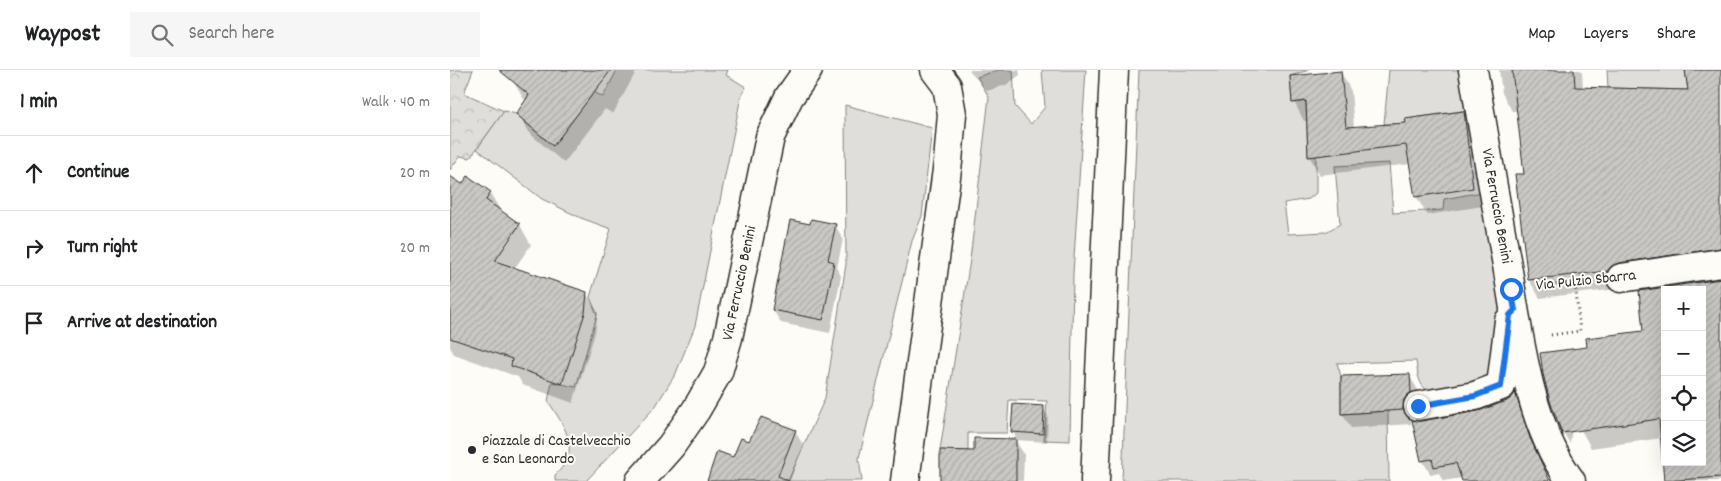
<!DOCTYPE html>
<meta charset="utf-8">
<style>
body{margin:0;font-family:Dekko,sans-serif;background:#f6f6f6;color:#202124}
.controls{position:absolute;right:15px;bottom:15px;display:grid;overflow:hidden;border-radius:0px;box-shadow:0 5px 20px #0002}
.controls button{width:45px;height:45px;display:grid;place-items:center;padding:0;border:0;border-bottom:1px solid #e0e0e0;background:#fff;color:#202124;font:25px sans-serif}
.stop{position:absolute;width:15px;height:15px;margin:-11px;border:4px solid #1a73e8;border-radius:50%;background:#fff}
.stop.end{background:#1a73e8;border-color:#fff;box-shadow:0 1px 5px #0008}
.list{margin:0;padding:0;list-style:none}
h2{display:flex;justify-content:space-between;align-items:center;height:65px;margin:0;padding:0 20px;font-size:21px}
h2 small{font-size:16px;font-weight:400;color:#757577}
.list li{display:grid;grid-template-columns:32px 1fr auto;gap:15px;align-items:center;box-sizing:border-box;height:75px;padding:0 20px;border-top:1px solid #e0e0e0}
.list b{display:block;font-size:19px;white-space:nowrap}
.list em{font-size:16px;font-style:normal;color:#757577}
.icon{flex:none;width:28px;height:28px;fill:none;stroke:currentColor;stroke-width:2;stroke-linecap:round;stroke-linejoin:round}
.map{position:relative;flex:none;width:1271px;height:411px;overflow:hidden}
header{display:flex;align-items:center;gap:30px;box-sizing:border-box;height:70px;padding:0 25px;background:#fff;border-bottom:1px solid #e0e0e0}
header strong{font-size:24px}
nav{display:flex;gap:28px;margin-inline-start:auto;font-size:18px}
.search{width:350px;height:45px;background:#f6f6f6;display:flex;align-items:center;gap:12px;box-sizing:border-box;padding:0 18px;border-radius:0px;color:#757577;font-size:19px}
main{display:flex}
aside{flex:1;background:#fff}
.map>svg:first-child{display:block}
.green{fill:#dfdeda;stroke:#858482}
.forest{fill:url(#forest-crowns);stroke:#858482}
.shadow{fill:#0003;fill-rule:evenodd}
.building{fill:url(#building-hatch);stroke:#2b2b2b;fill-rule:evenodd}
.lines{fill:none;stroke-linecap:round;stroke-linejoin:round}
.minor-casing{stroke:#2b2b2b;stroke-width:31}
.path{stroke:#2b2b2b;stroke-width:3;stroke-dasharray:1 4;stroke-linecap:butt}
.minor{stroke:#fdfcf7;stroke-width:28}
.route{stroke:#1a73e8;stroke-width:6}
.poi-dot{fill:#2b2b2b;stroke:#fdfcf7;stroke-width:2}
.labels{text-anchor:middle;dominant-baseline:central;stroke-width:4;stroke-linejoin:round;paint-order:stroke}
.street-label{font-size:16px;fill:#2b2b2b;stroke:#fdfcf7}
.poi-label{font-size:16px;fill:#2b2b2b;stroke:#fdfcf7;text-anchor:start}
</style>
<header>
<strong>Waypost</strong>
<div class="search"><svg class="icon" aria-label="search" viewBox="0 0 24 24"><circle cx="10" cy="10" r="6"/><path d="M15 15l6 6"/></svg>Search here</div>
<nav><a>Map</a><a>Layers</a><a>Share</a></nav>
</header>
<main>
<aside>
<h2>1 min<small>Walk · 40 m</small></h2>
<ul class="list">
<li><svg class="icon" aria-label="ahead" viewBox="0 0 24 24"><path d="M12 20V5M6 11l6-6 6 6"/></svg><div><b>Continue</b></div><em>20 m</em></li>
<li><svg class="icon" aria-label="right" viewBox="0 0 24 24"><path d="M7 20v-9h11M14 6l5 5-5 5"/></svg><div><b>Turn right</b></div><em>20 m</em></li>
<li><svg class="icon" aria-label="arrive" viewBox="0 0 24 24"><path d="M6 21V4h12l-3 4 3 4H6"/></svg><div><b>Arrive at destination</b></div></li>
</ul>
</aside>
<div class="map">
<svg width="1271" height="411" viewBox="0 0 1271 411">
<defs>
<pattern id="forest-crowns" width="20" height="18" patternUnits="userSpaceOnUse" patternTransform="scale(1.25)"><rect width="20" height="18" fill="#dfdeda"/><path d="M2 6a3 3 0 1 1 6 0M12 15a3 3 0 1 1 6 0" fill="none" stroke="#c0bfbb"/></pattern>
<pattern id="building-hatch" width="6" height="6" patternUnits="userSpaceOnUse" patternTransform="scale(1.25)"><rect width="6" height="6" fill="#c9c8c4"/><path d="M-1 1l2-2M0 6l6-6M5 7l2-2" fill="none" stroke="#adaca9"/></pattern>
</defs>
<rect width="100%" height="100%" fill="#fdfcf7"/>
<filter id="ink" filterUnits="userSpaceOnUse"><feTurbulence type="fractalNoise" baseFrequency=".02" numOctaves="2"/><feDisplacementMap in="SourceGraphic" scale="10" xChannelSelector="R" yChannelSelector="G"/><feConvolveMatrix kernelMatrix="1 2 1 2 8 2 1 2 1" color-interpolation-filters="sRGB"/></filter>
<g filter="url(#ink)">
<path class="green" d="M167,0H278L276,5L296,17L291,26L245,256L226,303L205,337L136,411H105V405C133,380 114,356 98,331L102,312L126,317L147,245L140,227L161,159L131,148L92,129L27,79L54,41L66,44L103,76L144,22L153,27Z
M548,0H563L565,36L581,54L595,37L592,0H636L623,204L620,371L594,370L597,331L559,330L557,363H518V381L490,380L520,190L539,27L527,7Z
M689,0H859L840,6L842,33L856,31L858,86H866V123L859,129L834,133L838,164L876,162L890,154L885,96L939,93L943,143L993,140L994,129L1032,122L1053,247L1039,307L979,322C968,315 968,304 966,291L887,293L891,306V344L938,341L939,411H672Z
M939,0H1011L1018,40L956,49V54H934Z
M1157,0H1235L1238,20L1158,18Z
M395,35L482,58L472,146L462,171L409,388L412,411H338L375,328L396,194Z"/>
<path class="forest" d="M0,0H23L14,23L54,41L20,88L10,86L0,100Z"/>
<path class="shadow" d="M70,0H187L163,44L155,39L114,93L78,62L68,44L76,31L73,28L63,11Z
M519,0H569L570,5L556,15L537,21Z
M1049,0H1130L1132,3L1133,18L1239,21L1237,0H1271V197L1168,219L1090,228L1079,210L1075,105L1068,41H1062L1052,23Z
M891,2L901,21L904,57L957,54L1013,42L1024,61L1033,136L977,145L966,126L961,94L870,105L859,86L858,51H854L844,32Z
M0,108L12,116L18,108L40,123L52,143L70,155L81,175L64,199L136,223L148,242L145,263L123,333L73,315L68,307L4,284L0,277Z
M385,155L393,169L387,198L391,206L380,263L331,253L323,240L361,156Z
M1271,210V411H1216L1212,368L1141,378L1131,360L1125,334L1120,374L1111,358L1139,278L1195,262L1191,222ZM1215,220H1252V392H1215Z
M959,305L968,320V338L961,345V354L901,358L892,343Z
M1065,324L1073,338L1088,384L1100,411H1013L1012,408L993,411L989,403L981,405L972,390L971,353L1028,343L1057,332Z
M593,337L598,346L597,372L565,370L574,384L573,411H491L526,382V370H567L563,362Z
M345,361L353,375L340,411H259L299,373Z"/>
<path class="building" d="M49,0H161L103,76L66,44L79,25Z
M1062,0H1124L1125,17L1238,20L1235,0H1271V178L1169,193L1162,196L1158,201L1078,210L1065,104H1074Z
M891,1L896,57L956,53L955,49L1014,41L1023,118L965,127L956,75L858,87L856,31L842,33L840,6Z
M0,106L12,114L18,106L41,122L36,130L70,154L45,191L137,222L135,243L112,314L61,296L62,289L0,268Z
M361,149L386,154L378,190L384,192L373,250L322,240L340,150L360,154Z
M1271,209V407L1214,411L1209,349L1112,363L1100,331L1093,304L1090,283L1137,277L1136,268L1193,261L1189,221ZM1215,220H1252V392H1215Z
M960,304L961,323L954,330L953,340L891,344V306Z
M1065,322L1080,368L1100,411H1012L1006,393L984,397L982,389L971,391L962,350L971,351L1028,341L1057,331L1063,326Z
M563,334L594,336L593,364L561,362Z
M311,347L346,360L328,406L339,411H257L267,381L283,387L291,368L299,371Z
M524,368L566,369V411H490V380L524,381Z"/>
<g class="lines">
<defs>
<g id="minor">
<path id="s1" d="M1023,0C1034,65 1045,130 1057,195C1069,265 1078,353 1121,411"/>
<path d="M1171,208L1271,193"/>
<path d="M968,336L1025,326L1051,316L1059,251"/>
<path id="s2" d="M190,411L221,376L246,340L268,302L278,268L320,67L339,27L358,0"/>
<path d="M455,411L498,92L502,44L497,16L485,0"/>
<path d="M645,411L664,0"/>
</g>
</defs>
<use href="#minor" class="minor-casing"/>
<path class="path" d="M1091,216L1140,211
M1101,265L1130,261L1125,213"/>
<use href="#minor" class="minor"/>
</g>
</g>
<g class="lines" filter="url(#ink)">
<path class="route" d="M968,336L1025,326L1051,316L1060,245L1065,240L1061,219"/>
</g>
<circle class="poi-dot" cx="22" cy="380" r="5"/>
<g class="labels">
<g class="street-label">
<text stroke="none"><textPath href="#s1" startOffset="138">Via Ferruccio Benini</textPath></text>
<text transform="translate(1136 211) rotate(-6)">Via Pulzio Sbarra</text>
<text stroke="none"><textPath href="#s2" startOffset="226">Via Ferruccio Benini</textPath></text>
</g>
<g class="poi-label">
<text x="32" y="371">Piazzale di Castelvecchio<tspan x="32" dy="18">e San Leonardo</tspan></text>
</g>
</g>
</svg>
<div class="controls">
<button>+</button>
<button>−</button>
<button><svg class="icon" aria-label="locate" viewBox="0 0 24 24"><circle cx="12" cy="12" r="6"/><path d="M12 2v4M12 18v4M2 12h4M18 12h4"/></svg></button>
<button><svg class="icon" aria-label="layers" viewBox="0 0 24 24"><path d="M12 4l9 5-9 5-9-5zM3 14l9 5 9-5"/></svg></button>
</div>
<div class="stop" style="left:1061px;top:219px"></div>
<div class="stop end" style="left:968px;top:336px"></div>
</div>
</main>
